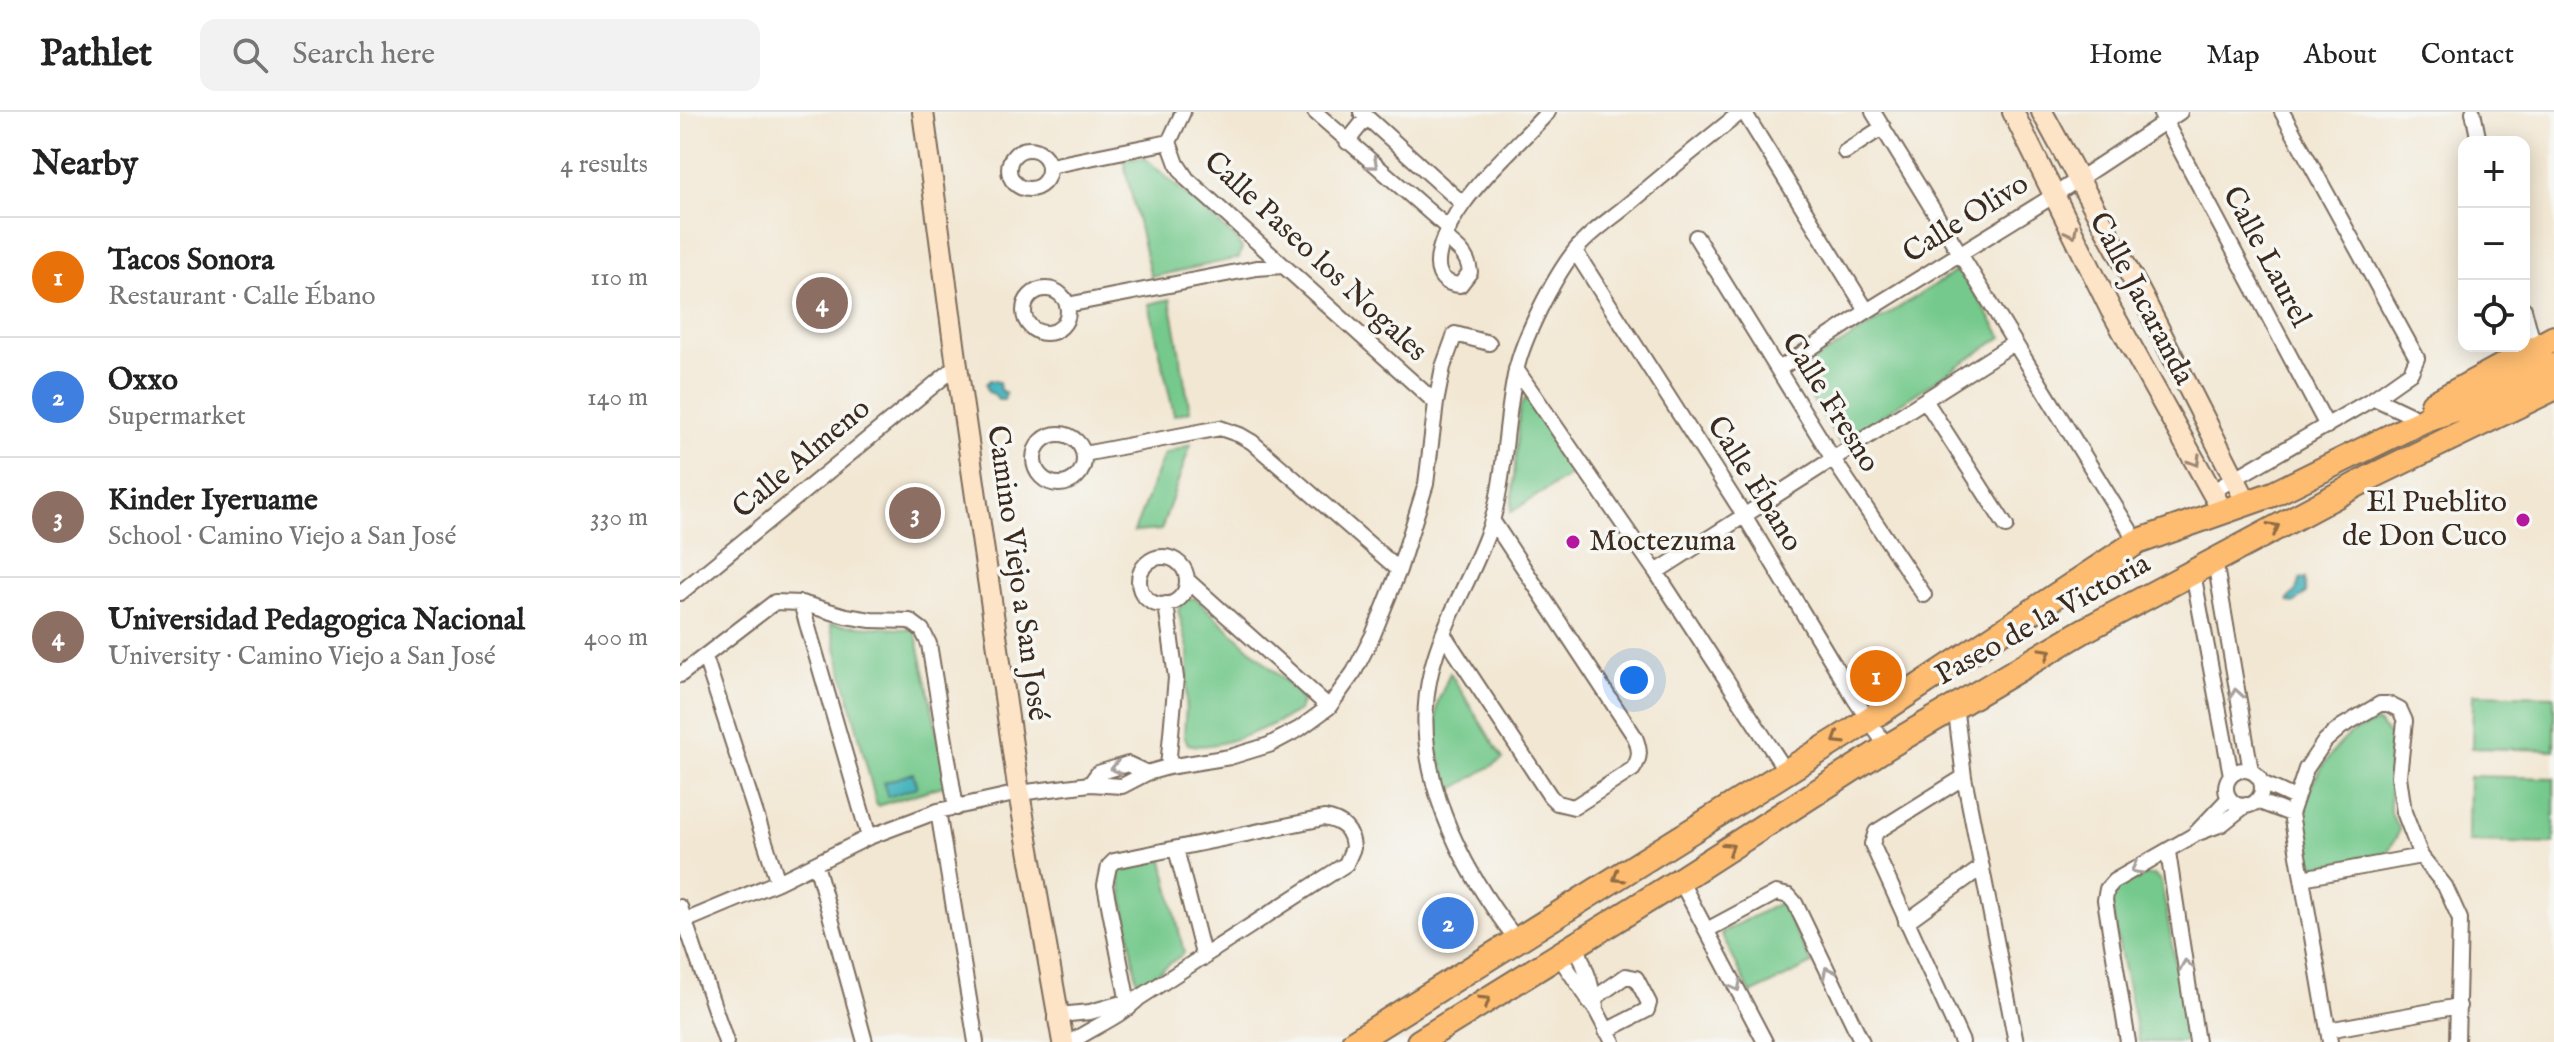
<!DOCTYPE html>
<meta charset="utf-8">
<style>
body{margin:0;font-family:"IM FELL English",serif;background:#f2f2f2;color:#222}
.controls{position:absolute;right:24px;top:24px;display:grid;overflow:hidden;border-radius:16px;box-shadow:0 4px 20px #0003}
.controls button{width:72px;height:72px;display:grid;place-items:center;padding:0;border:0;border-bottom:2px solid #e0e0e0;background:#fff;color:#222;font:40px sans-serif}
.you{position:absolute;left:954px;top:568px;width:28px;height:28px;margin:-20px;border:6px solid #fff;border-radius:50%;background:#1a73e8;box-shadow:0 0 0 12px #1a73e833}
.badge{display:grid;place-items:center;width:52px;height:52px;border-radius:50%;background:#b5179e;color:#fff;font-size:26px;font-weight:700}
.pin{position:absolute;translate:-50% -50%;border:4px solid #fff;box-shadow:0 2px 8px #0006}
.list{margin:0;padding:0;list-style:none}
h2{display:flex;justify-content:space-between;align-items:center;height:104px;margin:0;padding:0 32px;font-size:34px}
h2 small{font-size:26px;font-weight:400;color:#767676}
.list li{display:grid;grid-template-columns:52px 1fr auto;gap:24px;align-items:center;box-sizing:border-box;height:120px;padding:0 32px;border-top:2px solid #e0e0e0}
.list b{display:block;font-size:30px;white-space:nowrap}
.list p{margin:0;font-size:26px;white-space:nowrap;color:#767676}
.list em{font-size:26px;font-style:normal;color:#767676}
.icon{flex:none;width:44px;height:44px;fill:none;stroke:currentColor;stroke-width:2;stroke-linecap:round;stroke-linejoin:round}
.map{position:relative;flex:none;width:1874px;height:930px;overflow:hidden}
header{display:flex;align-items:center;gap:48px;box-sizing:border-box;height:112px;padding:0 40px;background:#fff;border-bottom:2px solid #e0e0e0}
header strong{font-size:38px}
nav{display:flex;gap:44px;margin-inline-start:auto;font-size:28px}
.search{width:560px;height:72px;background:#f2f2f2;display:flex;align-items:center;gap:20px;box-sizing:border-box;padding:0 28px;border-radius:16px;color:#767676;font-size:30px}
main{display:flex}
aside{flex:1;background:#fff}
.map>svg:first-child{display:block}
.green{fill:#75c98c;stroke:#587a55;stroke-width:2}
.water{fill:#43b2bc;stroke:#3f6e6d;stroke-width:2}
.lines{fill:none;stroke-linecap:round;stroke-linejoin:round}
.street-casing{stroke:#7b6c5d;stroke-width:18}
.secondary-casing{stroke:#7b6c5d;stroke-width:24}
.primary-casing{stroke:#7b6c5d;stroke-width:28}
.street{stroke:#fff;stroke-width:14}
.secondary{stroke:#fee4c6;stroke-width:20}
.primary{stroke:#fdbc70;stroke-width:24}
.oneway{stroke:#a79f9a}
.oneway2{stroke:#9c8772}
.oneway3{stroke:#926c43}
.poi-dot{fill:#b5179e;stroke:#f6f6f2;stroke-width:3}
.labels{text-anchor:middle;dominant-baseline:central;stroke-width:7;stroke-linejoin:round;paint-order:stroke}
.street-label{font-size:30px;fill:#3b2a1e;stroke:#f6f6f2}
.poi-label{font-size:30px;fill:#3b2a1e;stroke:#f6f6f2;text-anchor:end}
</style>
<header>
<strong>Pathlet</strong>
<div class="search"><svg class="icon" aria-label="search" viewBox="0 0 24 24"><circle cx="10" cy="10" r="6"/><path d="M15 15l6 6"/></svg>Search here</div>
<nav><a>Home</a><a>Map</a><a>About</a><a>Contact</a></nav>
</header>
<main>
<aside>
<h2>Nearby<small>4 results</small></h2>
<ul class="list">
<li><span class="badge" style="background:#e8710a">1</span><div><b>Tacos Sonora</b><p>Restaurant · Calle Ébano</p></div><em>110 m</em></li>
<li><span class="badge" style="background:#3f7fe0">2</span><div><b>Oxxo</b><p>Supermarket</p></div><em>140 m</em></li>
<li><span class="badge" style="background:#8d6e63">3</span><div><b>Kinder Iyeruame</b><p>School · Camino Viejo a San José</p></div><em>330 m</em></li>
<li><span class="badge" style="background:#8d6e63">4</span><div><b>Universidad Pedagogica Nacional</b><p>University · Camino Viejo a San José</p></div><em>400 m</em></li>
</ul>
</aside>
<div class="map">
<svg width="1874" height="930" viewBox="0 0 1874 930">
<rect width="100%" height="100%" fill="#f6f6f2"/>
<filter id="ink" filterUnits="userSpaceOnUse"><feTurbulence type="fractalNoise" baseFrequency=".0125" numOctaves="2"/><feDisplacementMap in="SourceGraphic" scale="16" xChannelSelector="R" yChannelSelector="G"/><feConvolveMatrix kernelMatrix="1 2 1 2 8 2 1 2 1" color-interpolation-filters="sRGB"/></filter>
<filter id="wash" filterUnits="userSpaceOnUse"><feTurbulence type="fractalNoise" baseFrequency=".006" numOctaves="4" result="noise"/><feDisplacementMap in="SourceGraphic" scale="32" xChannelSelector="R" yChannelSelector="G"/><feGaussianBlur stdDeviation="1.8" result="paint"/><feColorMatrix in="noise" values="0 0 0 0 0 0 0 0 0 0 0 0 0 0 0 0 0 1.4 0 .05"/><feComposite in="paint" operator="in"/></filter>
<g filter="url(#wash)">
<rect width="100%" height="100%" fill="#f2e7d3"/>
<path class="green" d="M465,46L556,127L562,136L559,146L471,165L443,47Z
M1280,157L1322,225L1160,331L1115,261Z
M490,187L510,299L494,303L469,192Z
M847,284L893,361L831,400L840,295Z
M511,332L481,418L454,420L484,342Z
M515,486L617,580L622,589L619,599C593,613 536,641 508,632L504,624L509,540L498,498L505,488Z
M150,512L235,518L269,672L197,694Z
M770,561L823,647L770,679L756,634L757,592Z
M1793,582L1874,584V638L1792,636Z
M1697,610L1710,623V701L1720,718L1708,740L1636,755C1600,716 1636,653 1669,623C1676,617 1688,614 1697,610Z
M1789,664L1874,666V732L1788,730Z
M483,748L504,841L458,875L438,756Z
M1465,763H1474L1481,769L1508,924L1503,930H1459L1429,785L1443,772Z
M1101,790L1132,852L1071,882L1041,821Z"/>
<path class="water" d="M310,268L319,270L320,278L326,281L324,288H318L314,282L308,280L306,272Z
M1625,466L1626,481L1615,491L1609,490L1608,487L1616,479L1620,467Z
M233,661L237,675L208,685L203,671Z"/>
</g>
<g filter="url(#ink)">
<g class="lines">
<defs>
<path id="street" d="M635,0L769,117
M681,0L783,92
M1064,0L1187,199
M1193,0L1457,430
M1480,0L1647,314
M1793,0L1799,30
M489,30L497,52L507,67L756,291
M489,30L503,0
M667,30L687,5
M329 57a20 20 0 1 1 40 0a20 20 0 1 1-40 0Z
M1165,40L1203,15
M370,54L489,30
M764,125C777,135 788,143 790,160L780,173C736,170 769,111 783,92C807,59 840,30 868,0
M1016,125L1153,347L1244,483
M895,139L1064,403L1174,586L1207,635
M344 199a22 22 0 1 1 44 0a22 22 0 1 1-44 0Z
M387,193L577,156L603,154
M1844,197L1854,235
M836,257L976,460L1106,659
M1099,257L1187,199L1373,84L1500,0
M1694,286L1730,303
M1245,288L1326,414
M354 347a25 25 0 1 1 50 0a25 25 0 1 1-50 0Z
M404,342L540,316L560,323L572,330L719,458
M1533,379L1694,286L1731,260L1737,246L1602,0
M459 469a24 24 0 1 1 48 0a24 24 0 1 1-48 0Z
M1535,449L1571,659
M976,460L1334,231
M1513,461L1551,663
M507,468L649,595
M0,481L277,254
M121,491L189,725
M486,492L496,566L488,655
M764,523L870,684L877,691L894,695L953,657C961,645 960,638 955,625L812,408
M25,545L98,770
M0,563L95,490L121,491L166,504L191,508L230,509L242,518L249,532L276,696
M1275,593L1284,665L1336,930
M1546 676a18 18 0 1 1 36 0a18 18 0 1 1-36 0Z
M1582,671L1615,686
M410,672L418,661L448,652L467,661
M1577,689L1611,702
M258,699L296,930
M1518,721L1542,712L1566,693
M496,737L524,846
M1488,740L1517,930
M136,752L185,930
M1622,766L1741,744
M1000,768L1085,930
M0,795L46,930
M1226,810L1302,755
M0,811L98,770L189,725L258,699L339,681L410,672L442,674L467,661L488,655L550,645L589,633L619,617L649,595L674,560L693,523L719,458L746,372L756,291L763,255L775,222L809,231
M1027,818L1096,781L1109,784L1115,791L1182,930
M837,828C780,756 728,655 751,560C763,507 796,460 812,409C826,361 825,308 836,259C843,226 873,167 894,140C907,123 928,109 944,96C983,63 1022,31 1061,0
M896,832L909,867L916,894
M878,843L916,898L933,930
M909,890L946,864L956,866L969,891L967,898L926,919
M379,903L410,900L456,887
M1648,918L1779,894
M391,930C413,915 440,905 459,886L666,752L673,736C672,717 662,709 644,706L434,749L429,754L425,773L449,896
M1282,930L1192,732L1196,720L1284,665
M1448,930L1425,788L1427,777L1434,769L1514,723L1549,686
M1650,930L1611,702L1626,657L1645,629L1661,615L1700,592H1708L1720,598L1725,609L1719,664L1724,700L1741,744L1765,774L1780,807L1777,930"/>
<path id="secondary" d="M243,0L277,254L339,681L383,930
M1333,0L1431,198L1542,398
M1362,0L1461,182L1567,391"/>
<path id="primary" d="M1753,292L1874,226
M674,930L1173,618L1457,430L1593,382L1748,306L1779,296L1874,253
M739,930L1000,768L1207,635L1403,519L1693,364L1874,276"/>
</defs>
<use href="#street" class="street-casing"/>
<use href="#secondary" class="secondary-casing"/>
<use href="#primary" class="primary-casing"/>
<use href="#street" class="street"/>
<use href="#secondary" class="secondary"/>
<use href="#primary" class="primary"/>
</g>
<defs><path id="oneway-chevron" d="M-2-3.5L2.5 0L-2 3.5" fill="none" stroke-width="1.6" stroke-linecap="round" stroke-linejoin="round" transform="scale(2)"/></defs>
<g class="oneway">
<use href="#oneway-chevron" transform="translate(693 52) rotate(40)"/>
<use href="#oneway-chevron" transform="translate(1556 582) rotate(-100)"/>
<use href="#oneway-chevron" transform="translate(436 656) rotate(167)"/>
<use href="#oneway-chevron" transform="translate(1456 757) rotate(151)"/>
<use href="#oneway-chevron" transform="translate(1506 853) rotate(-99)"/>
<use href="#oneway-chevron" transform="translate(1148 860) rotate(-116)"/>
<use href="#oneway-chevron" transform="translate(1056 874) rotate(63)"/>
</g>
<g class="oneway2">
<use href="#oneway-chevron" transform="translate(1392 120) rotate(63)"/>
<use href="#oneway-chevron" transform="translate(1515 349) rotate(59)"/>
</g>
<g class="oneway3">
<use href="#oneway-chevron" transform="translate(1594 416) rotate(-28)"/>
<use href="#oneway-chevron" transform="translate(1366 541) rotate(-30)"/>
<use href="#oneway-chevron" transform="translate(1158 627) rotate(148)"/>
<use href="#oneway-chevron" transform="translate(1049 736) rotate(-33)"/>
<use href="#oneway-chevron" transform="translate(938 765) rotate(148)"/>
<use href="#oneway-chevron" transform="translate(805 889) rotate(-32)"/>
</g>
</g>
<g class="poi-dot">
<circle cx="1843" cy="408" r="8"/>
<circle cx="893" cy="430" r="8"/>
</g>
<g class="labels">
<g class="street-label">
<text transform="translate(1286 107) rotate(-32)">Calle Olivo</text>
<text transform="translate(635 145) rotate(43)">Calle Paseo los Nogales</text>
<text transform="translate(1586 145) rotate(62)">Calle Laurel</text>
<text transform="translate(1461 187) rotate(62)">Calle Jacaranda</text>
<text transform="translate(1150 291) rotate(58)">Calle Fresno</text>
<text transform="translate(122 347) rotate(-40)">Calle Almeno</text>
<text transform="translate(1074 372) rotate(58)">Calle Ébano</text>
<text transform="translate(337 461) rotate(82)">Camino Viejo a San José</text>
<text transform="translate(1363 508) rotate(-29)">Paseo de la Victoria</text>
</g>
<g class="poi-label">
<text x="1827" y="391">El Pueblito<tspan x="1827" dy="34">de Don Cuco</tspan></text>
<text x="909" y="430" text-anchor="start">Moctezuma</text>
</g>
</g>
</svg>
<div class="controls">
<button>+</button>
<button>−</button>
<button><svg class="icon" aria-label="locate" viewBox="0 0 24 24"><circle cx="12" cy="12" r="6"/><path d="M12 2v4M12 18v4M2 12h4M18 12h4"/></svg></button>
</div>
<div class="you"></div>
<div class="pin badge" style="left:1196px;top:564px;background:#e8710a">1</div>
<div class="pin badge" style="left:768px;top:811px;background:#3f7fe0">2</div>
<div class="pin badge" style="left:235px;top:401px;background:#8d6e63">3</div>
<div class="pin badge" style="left:142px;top:191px;background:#8d6e63">4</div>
</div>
</main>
